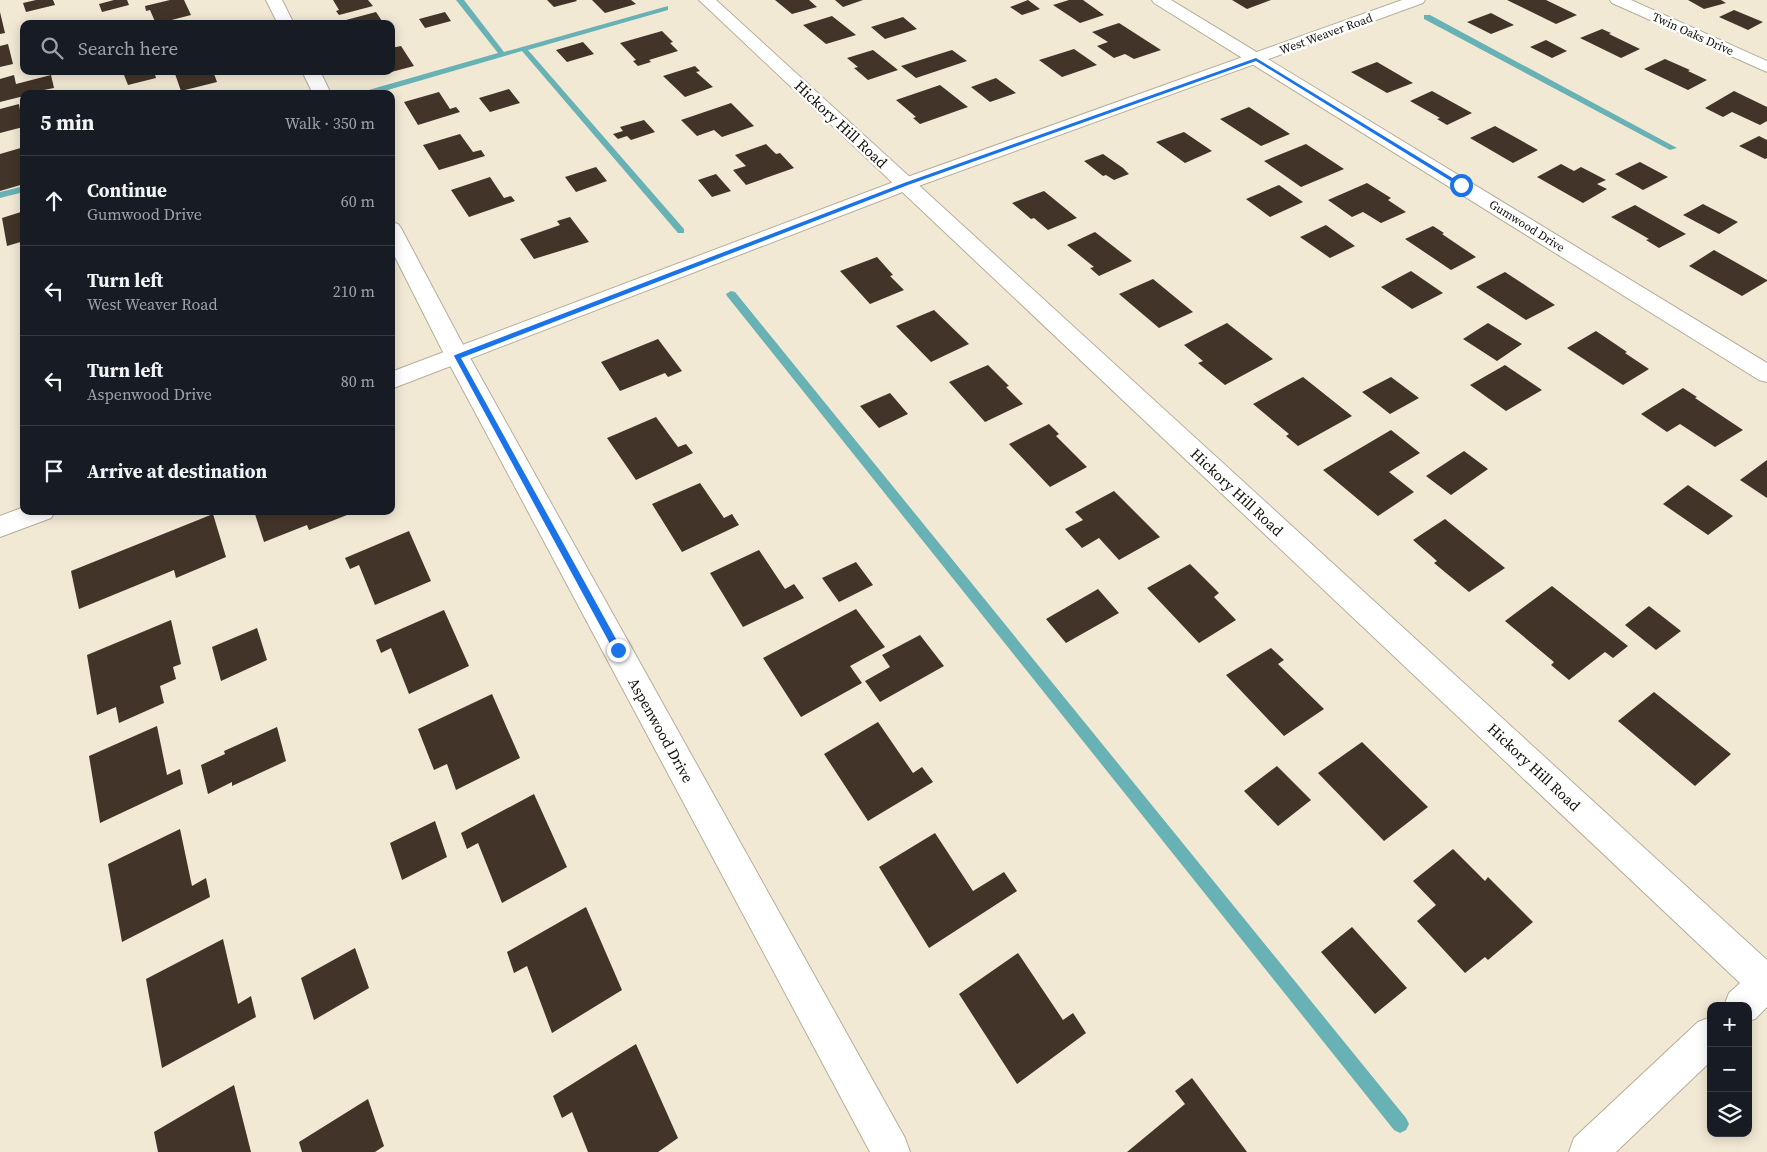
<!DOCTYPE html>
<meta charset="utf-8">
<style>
body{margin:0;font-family:"Source Serif 4",serif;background:#20242c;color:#f1f3f6}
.controls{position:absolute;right:15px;bottom:15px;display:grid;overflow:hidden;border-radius:10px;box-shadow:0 2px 12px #0003}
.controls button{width:45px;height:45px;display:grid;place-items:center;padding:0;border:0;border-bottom:1px solid #363941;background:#171b24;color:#f1f3f6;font:25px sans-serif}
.stop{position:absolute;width:15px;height:15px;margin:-11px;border:4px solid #1a73e8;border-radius:50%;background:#fff}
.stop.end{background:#1a73e8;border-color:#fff;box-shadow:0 1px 5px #0008}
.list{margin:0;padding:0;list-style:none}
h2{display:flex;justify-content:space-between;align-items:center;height:65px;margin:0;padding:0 20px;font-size:21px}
h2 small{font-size:16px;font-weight:400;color:#9ea1a6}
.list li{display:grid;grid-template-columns:32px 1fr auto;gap:15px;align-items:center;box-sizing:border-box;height:90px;padding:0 20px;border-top:1px solid #363941}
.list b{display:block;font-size:19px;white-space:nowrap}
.list p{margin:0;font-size:16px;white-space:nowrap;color:#9ea1a6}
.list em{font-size:16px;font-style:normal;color:#9ea1a6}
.icon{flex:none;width:28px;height:28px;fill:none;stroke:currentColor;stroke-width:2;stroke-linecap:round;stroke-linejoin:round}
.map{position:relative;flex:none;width:1767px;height:1152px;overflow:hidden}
.search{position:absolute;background:#171b24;box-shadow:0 2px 12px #0003;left:20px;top:20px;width:375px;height:55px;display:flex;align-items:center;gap:12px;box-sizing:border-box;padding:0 18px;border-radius:10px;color:#9ea1a6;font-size:19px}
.panel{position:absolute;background:#171b24;box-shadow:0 2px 12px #0003;left:20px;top:90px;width:375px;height:425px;border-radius:10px}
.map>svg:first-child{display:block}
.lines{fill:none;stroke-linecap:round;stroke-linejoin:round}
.stream{fill:#68b1b5;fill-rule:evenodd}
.building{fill:#433429}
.minor-casing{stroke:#b5ad99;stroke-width:2}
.tertiary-casing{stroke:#b5ad99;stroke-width:2}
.minor{fill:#fff;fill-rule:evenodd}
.tertiary{fill:#fff;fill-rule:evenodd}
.route{fill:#1a73e8}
.labels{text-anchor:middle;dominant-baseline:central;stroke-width:5;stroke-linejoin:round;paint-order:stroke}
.far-street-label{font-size:12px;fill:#131009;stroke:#fff}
.street-label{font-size:15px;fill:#131009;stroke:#fff}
</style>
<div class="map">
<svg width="1767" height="1152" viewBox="0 0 1767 1152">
<rect width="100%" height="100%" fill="#f1e9d4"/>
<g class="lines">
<path class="stream" d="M456,0H464L504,52L668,6V10L528,50L684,229V233H678L522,51L374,94H364L365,91L498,53Z
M1424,15H1430L1677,148L1670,150L1424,19Z
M24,186V192L0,198V192Z
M731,291L735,292L1406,1118L1409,1124L1406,1130L1400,1133L1394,1130L727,296L726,294Z"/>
</g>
<path class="building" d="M36,0H53L55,5L26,12L23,3Z
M114,0H127L129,5L102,12L99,4Z
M170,0H184L191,15L156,24L150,10L146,11L145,6Z
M333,0H368L373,6L339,15L336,11L339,10Z
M547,0H576L577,1L554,7Z
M592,0H631L636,4L605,13Z
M775,0H809L817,7L792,14Z
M835,0H863L843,7Z
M1028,0L1040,9L1022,15L1010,7Z
M1069,0H1083L1104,15L1080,23L1053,5Z
M1232,0H1271L1247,9Z
M1507,0H1546L1577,15L1556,24Z
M1688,0H1721L1726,3L1704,9Z
M1734,10L1763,22L1748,30L1719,17Z
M0,12L5,33L0,34Z
M376,12L384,24H348L346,20Z
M445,12L451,21L425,28L419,19Z
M1491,13L1514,25L1491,34L1467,22Z
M832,16L856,35L826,44L803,25Z
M903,17L917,29L885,39L871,27Z
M1119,23L1161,50L1134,59L1125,54L1114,58L1097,46L1108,42L1092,32Z
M1602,29L1611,33L1609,34L1640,49L1621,58L1580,38Z
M662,31L673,42L670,43L678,51L649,60L651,62L638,66L633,61L636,60L620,43Z
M1546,40L1567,51L1552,58L1530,47Z
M583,42L594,54L567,62L556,50Z
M8,44L13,64L0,67V46Z
M401,46L414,66L380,75L377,71H391V48Z
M1074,49L1097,65L1062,77L1039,60Z
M873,50L898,70L868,80L854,68L858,67L847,58Z
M952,50L967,61L916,78L901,66Z
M1665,59L1690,70L1688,71L1707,80L1688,90L1644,69Z
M1377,62L1413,83L1387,93L1351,72Z
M695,66L700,71L696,72L713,87L685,97L663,76Z
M140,71H154L156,78L128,85L124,75Z
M174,71H213L217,82L181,91Z
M14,75L16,84L51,75L54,88L24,94V96L0,102V79Z
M996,78L1016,93L990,102L971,87Z
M940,85L968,107L920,124L913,118L916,117L896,100Z
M509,89L520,103L490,112L479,98Z
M1432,91L1472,113L1447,125L1437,119L1440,118L1410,101Z
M1734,91L1767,107V121L1760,125L1732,112L1723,117L1705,108Z
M439,92L450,109L456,107L460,112L418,125L404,102Z
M731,103L754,126L722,137L714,130L697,136L681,120Z
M19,104L23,127L0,133V109Z
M1249,107L1290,134L1261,146L1220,119Z
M644,120L655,132L631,140L627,136L618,139L613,134L623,131L620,127Z
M1495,126L1538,150L1513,163L1470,138Z
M1184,132L1212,151L1185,163L1156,142Z
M460,134L473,152L481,150L485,156L439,170L423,145Z
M1759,136L1767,140V158L1765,159L1739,146Z
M766,144L776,154L780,153L794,168L746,185L733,170L746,166L735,155Z
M1306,144L1344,169L1301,187L1264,161Z
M24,147V184L0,191V154Z
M1103,154L1123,168L1129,174L1114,180L1106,175L1103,176L1084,161Z
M1640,162L1668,177L1643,190L1615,174Z
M1561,164L1574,171L1581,167L1606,180L1597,184L1607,189L1583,203L1537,177Z
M596,167L607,181L576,192L565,177Z
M716,174L731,191L712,197L698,180Z
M490,177L504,198L511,196L515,201L469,217L451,190Z
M1367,183L1391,198L1388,200L1406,212L1381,223L1363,212L1352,217L1328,200Z
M1279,185L1303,202L1270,217L1246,199Z
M1044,191L1077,218L1048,230L1034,218L1031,219L1012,203Z
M1703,204L1738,222L1719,234L1683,215Z
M1635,205L1686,234L1659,248L1646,240L1649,239L1611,217Z
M24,211V241L7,246L2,218Z
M570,217L589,242L534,259L520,239L560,225L557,221Z
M1326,225L1355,246L1330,258L1300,237Z
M1433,226L1444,233L1442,234L1476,257L1451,270L1405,239Z
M1095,232L1132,261L1099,276L1090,268L1094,267L1067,245Z
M1714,250L1767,280V281L1742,296L1689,266Z
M877,257L893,275L890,276L904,290L870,304L840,271Z
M1411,271L1443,293L1412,309L1381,287Z
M1505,272L1555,305L1526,320L1476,287Z
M1153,279L1193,312L1159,328L1119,294Z
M934,310L969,344L931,362L896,326Z
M1227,323L1273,359L1225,385L1198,363L1203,361L1184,345Z
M1488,323L1522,344L1497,361L1463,339Z
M1596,331L1627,352L1625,353L1649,369L1623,385L1567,348Z
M658,339L682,371L668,377L665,373L620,391L601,362Z
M988,365L1009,386L1006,387L1023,404L985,422L949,382Z
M1505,365L1542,390L1506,411L1470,385Z
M1303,377L1352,416L1298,446L1286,436L1289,434L1253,404Z
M1391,377L1419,398L1390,414L1362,392Z
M1683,388L1697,397L1695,398L1743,430L1715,447L1680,424L1667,432L1641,414Z
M890,393L908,414L879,428L860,406Z
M656,417L678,447L686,444L693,453L636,480L607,438Z
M1049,424L1059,434L1056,436L1087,467L1050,487L1009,444Z
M1391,430L1420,453L1389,472L1414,492L1378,516L1323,470Z
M1464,451L1488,469L1451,495L1426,476Z
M1767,460V498L1740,480Z
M700,483L724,518L732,514L739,525L682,552L652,504Z
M1688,485L1733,516L1708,535L1663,504Z
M1114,491L1160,537L1119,560L1099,538L1082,548L1065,529L1083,520L1075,512Z
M254,511H346L347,515L309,530L307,525L264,542Z
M213,514L226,557L176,578L174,570L79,609L71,571Z
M1445,519L1505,568L1469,592L1434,563L1437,561L1413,540Z
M409,531L431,581L375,605L359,565L350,569L345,558Z
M759,550L785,589L794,584L804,598L743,627L710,573Z
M856,562L873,585L839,602L822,578Z
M1190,564L1219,593L1214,597L1236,620L1199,643L1147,588Z
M1552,586L1628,646L1613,658L1605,652L1569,680L1551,665L1554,662L1505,621Z
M1098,589L1119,613L1066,643L1046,619Z
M1649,606L1681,631L1656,650L1625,625Z
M856,609L885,647L850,666L862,683L801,717L763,658Z
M444,610L469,666L409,694L391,648L381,653L376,640Z
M171,620L181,664L173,667L176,679L160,686L164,703L119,723L116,707L97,715L87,655Z
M257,628L267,660L221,681L212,647Z
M920,635L944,666L880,702L865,681L890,667L882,655Z
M1271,648L1284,660L1278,664L1324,709L1284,736L1226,675Z
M1654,692L1731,754L1695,786L1618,721Z
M492,694L520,758L456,790L447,764L434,770L418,729Z
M878,722L913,773L922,767L933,782L868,821L824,754Z
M157,726L167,775L180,769L183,784L100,823L89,756Z
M277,727L286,761L232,786V782L208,794L201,765L225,754L224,751Z
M1362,742L1428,807L1384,841L1318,773Z
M1277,766L1311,800L1278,826L1244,791Z
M534,794L567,867L502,903L478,843L467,849L461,833Z
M435,821L447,857L402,880L390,843Z
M180,829L192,886L206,878L210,897L122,942L108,864Z
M935,833L973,891L1004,872L1017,891L929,948L879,867Z
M1453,849L1485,881L1488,877L1533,922L1488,960L1485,957L1465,973L1417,921L1436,905L1413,881Z
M586,907L622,990L552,1033L527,966L514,973L507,952Z
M1352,927L1407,988L1375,1014L1321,952Z
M223,939L238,1004L251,996L256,1017L162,1068L146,979Z
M355,948L369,988L314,1020L301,978Z
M1018,953L1063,1020L1073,1013L1086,1033L1017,1084L959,994Z
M636,1044L678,1138L658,1152H588L572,1112L562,1118L553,1096Z
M1192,1078L1247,1152H1127L1185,1104L1175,1091Z
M234,1085L251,1152H158L154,1132Z
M368,1099L384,1146L375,1152H302L299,1142Z"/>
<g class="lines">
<defs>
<path id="minor" d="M266,0H282L294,24H278Z
M699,0H716L1767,960V1007L1755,1019L1748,1021V1006H1724L1729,993L1740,983Z
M1152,0H1171L1767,363V382L1759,380L1154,3Z
M1610,0H1631L1767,61V72L1612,3Z
M302,71H320L331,94H313Z
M391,222L398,224L401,228L469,356L905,1138L910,1152H870L445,356L391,249Z
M1711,1017V1061L1616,1152H1569L1574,1138L1698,1022Z"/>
<path id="tertiary" d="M1402,0H1425L1423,3L913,188L391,389V372L899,180Z
M24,507V511H55L51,518L0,537V516Z"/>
</defs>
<use href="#minor" class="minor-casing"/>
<use href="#tertiary" class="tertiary-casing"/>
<use href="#minor" class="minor"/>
<use href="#tertiary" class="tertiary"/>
</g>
<path class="route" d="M1256,58L1464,185L1459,186L1256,61L908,185L461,358L621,648V653H615L454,356L455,355L904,183Z"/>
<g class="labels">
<g class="far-street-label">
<text transform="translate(1326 34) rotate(-20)">West Weaver Road</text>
<text transform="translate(1693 34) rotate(24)">Twin Oaks Drive</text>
<text transform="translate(1527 226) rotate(32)">Gumwood Drive</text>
</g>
<g class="street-label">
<text transform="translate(841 124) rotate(43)">Hickory Hill Road</text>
<text transform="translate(1237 492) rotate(43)">Hickory Hill Road</text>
<text transform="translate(661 730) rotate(61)">Aspenwood Drive</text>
<text transform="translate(1534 767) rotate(43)">Hickory Hill Road</text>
</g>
</g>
</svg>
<div class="controls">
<button>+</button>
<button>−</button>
<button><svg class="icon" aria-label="layers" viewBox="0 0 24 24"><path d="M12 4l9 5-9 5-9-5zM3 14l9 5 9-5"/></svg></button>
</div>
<div class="stop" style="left:1461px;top:185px"></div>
<div class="stop end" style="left:618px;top:650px"></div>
<div class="search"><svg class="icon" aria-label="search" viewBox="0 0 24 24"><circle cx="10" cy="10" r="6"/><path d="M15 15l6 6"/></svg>Search here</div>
<section class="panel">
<h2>5 min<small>Walk · 350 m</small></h2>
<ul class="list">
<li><svg class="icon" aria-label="ahead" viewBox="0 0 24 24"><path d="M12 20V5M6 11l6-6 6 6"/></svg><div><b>Continue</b><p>Gumwood Drive</p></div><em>60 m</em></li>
<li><svg class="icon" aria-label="left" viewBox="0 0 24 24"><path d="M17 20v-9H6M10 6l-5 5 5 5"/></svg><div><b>Turn left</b><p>West Weaver Road</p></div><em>210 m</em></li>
<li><svg class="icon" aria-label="left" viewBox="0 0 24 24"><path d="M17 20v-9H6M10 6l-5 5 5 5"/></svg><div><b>Turn left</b><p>Aspenwood Drive</p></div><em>80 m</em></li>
<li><svg class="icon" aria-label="arrive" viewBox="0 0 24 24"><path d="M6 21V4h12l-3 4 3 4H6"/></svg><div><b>Arrive at destination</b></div></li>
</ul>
</section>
</div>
